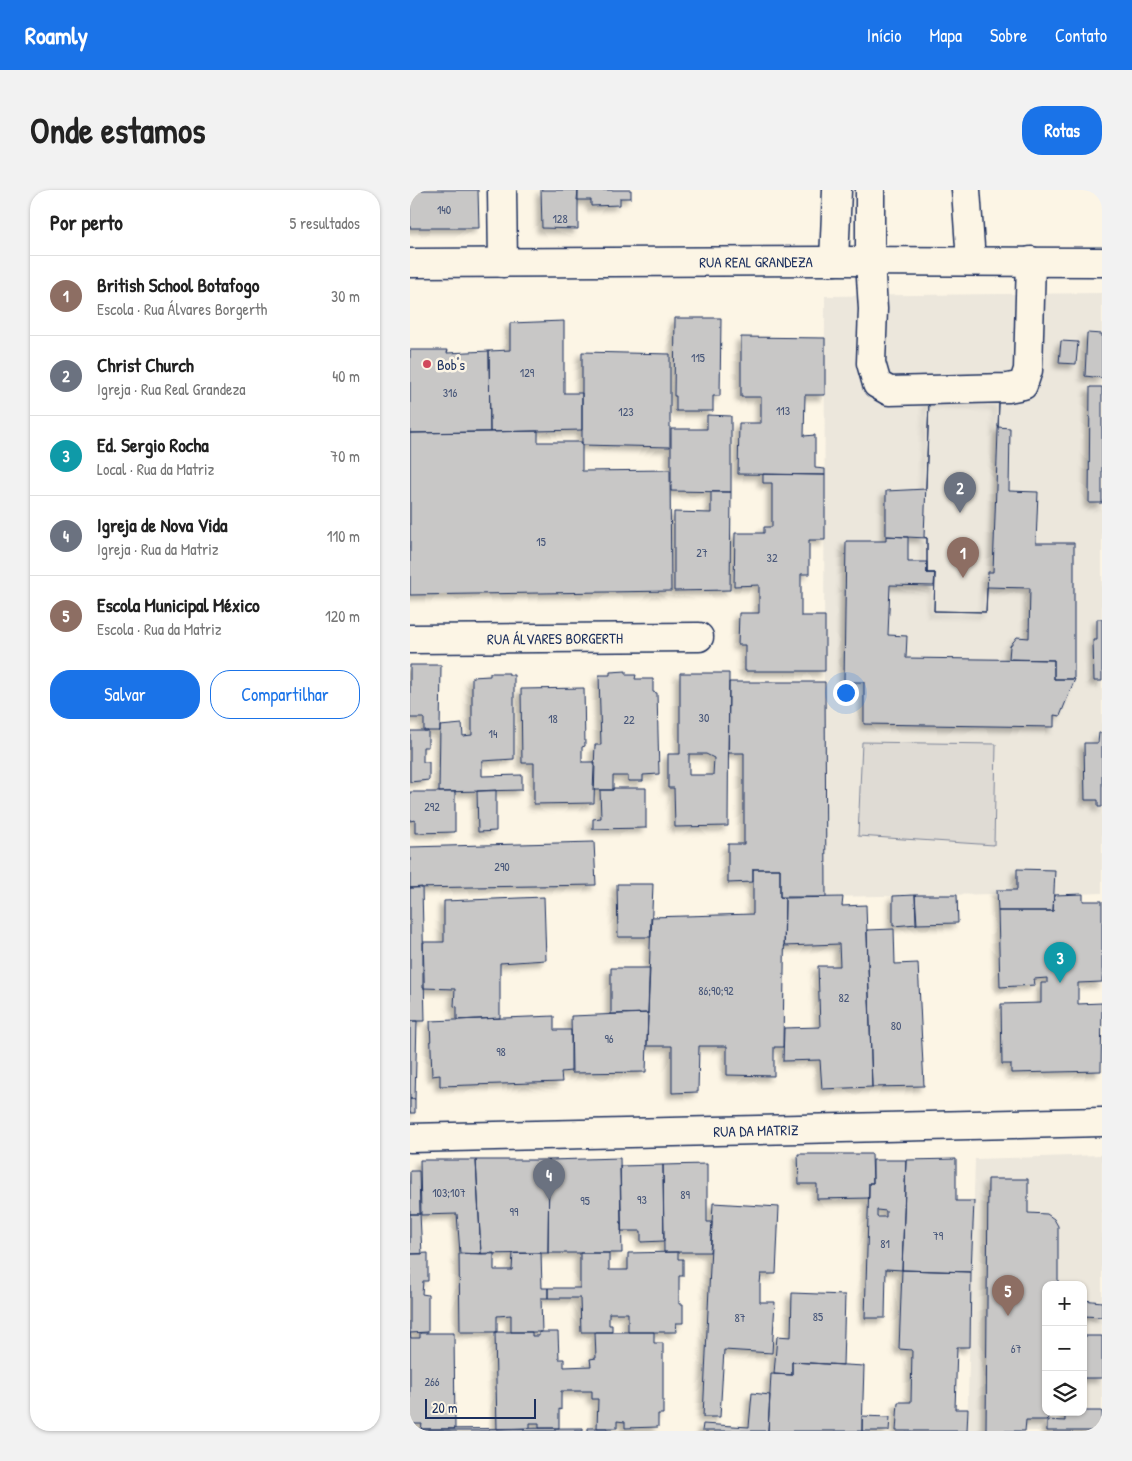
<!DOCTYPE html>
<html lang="pt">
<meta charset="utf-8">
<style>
body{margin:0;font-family:"Patrick Hand",sans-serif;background:#f2f2f2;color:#222}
.controls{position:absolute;right:15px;bottom:15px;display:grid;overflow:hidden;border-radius:10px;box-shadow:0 1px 4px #0004}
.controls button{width:45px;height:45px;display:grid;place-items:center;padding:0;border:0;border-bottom:1px solid #e0e0e0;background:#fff;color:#222;font:25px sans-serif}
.scale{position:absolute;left:15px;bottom:12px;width:111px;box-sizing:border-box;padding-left:5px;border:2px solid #1b2f5e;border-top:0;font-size:14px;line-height:18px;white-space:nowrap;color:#1b2f5e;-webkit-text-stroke:4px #fcf5e5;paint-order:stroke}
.you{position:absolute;left:435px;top:502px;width:18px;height:18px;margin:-12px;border:4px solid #fff;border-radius:50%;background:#1a73e8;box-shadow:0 0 0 8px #1a73e833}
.badge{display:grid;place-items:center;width:32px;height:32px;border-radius:50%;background:#1a73e8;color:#fff;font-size:16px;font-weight:700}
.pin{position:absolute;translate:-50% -41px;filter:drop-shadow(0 1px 2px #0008)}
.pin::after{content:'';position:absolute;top:26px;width:18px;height:15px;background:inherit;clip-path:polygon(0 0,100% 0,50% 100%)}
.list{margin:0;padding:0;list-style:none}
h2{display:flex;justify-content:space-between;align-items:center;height:65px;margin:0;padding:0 20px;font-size:21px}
h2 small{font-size:16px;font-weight:400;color:#767676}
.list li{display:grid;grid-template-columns:32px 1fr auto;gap:15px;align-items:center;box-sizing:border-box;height:80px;padding:0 20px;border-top:1px solid #e0e0e0}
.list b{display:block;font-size:19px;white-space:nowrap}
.list p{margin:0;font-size:16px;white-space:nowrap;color:#767676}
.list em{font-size:16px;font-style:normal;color:#767676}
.actions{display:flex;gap:10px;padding:15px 20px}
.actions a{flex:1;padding:11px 0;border:1px solid #1a73e8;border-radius:20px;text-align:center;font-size:18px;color:#1a73e8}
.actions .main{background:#1a73e8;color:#fff}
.icon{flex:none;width:28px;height:28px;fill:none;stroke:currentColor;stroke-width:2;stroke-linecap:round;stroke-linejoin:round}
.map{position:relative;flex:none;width:692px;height:1241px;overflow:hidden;border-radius:20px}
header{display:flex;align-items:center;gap:30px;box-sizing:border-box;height:70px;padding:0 25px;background:#1a73e8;color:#fff}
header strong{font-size:24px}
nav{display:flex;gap:28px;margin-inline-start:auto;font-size:18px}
.intro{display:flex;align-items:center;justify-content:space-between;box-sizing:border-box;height:120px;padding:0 30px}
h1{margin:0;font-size:35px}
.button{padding:12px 22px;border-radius:20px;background:#1a73e8;color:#fff;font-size:18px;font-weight:700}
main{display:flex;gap:30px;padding:0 30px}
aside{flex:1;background:#fff;border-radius:20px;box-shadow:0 1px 4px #0004}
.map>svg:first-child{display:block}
.built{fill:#ece7dc;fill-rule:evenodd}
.green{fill:#dfdbd4;stroke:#7d8599}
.building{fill:#c8c7c6;stroke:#1b2f5e;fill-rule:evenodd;filter:url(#shadow)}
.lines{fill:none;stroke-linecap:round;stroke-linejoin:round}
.minor-casing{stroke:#1b2f5e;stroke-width:31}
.major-casing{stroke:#1b2f5e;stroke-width:31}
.minor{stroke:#fcf5e5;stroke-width:28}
.major{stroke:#fcf5e5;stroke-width:28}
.poi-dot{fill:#d1495b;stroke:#fcf5e5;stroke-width:2}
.labels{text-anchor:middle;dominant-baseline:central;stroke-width:5;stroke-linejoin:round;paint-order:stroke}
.number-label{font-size:12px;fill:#465578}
.street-label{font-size:15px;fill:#1b2f5e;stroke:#fcf5e5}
.poi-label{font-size:15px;fill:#1b2f5e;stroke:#fcf5e5;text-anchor:start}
</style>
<header>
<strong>Roamly</strong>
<nav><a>Início</a><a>Mapa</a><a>Sobre</a><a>Contato</a></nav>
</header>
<div class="intro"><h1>Onde estamos</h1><a class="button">Rotas</a></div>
<main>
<aside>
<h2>Por perto<small>5 resultados</small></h2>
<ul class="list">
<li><span class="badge" style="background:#8d6e63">1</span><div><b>British School Botafogo</b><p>Escola · Rua Álvares Borgerth</p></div><em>30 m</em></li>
<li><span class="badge" style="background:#6b7280">2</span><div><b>Christ Church</b><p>Igreja · Rua Real Grandeza</p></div><em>40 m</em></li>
<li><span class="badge" style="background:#0f9aa8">3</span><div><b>Ed. Sergio Rocha</b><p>Local · Rua da Matriz</p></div><em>70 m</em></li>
<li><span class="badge" style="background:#6b7280">4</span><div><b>Igreja de Nova Vida</b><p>Igreja · Rua da Matriz</p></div><em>110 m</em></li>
<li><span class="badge" style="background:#8d6e63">5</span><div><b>Escola Municipal México</b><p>Escola · Rua da Matriz</p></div><em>120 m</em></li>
</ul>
<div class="actions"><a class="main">Salvar</a><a>Compartilhar</a></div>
</aside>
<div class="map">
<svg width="692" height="1241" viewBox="0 0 692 1241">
<defs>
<filter id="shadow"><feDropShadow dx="-4.5" dy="4.5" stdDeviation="2.5" flood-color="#0004"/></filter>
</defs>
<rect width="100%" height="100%" fill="#fcf5e5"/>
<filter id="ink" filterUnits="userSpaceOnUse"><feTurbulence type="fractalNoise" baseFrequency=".02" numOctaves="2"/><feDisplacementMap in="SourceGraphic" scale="10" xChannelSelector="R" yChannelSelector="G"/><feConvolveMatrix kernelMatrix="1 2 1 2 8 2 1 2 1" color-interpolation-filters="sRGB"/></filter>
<g filter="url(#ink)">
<path class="built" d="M692,103V703L644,705L643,721H588L587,704L416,707L414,484L415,106Z
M692,965V1241H557L565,969ZM636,1095H673V1222H636Z"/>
<path class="green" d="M452,552L586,554L584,655L448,646Z"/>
<path class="building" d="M0,0H68L69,38H0Z
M131,0H168V39L132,38Z
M168,0H221V8H210V15L181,16V10H167Z
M265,128H311L310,206H303V221H266V206H264Z
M154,131V203H172V240L80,242L79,161L100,160V133Z
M677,143L692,144V188L675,186Z
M331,147L415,148V205H395L394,246L405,245V278L415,279V285L328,284L329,233H351V207H331Z
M651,151L668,152L666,174L649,173Z
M0,160H38L37,163L79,161L80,242L0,243Z
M172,162L260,164V257L172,255Z
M680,197H692V313H679Z
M519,211L589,213L583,382H578L576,422L524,421L525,383H517V348L514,347Z
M519,211L589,213L588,237L600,238L599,301L628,302L626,353H664V489H644V470L599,469L600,456L607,447L619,448L620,398L577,397L576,422L524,421L525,383H517V348L476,346V301L516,299Z
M297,225L321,226V302L261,301V239H297Z
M128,241V252H172V281L260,280L261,401L0,405V243Z
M353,284L415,285V350H399V384H391V426H415V481H335V455H328L329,423H349V395L324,396L325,343H354V337H362V293H353Z
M301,302H321L320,400L264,401V322L301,323Z
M476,346L498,347V372H517V383H525L524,396L480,395L478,445L497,446L496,468L644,470V489H665L650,526L644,525V537L454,534V492H434L436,351H476Z
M687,429H692V491H684L683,450H687Z
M0,475H31L30,541H14V528H0Z
M216,481V485H226L225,489H243V502L247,503L249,584L233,585V591H218V586H203V600H183L185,555H191L189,485H200V482Z
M80,483H99V485H104V569L72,571V586L112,585V600L29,602L30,536L52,534L53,546L62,545V487L80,486Z
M270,483H319L318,636L265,637L264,598H258V564H270ZM279,564H296L304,568L303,585H279Z
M319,492H415L416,707H370V679H343V692L318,693V654H334V563H318Z
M174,498L175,556L172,557V572H185L184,613L124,614V573H112L111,499Z
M0,541H18V557H13V572H19V590L0,592Z
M689,543H692V617H688V610H675L674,553H688Z
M203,598H236V638L183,639V629L191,628L190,600H203Z
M86,600V641L68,642L67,601Z
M0,602H45V642L5,643V630L0,631Z
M184,652L186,695L0,698V657Z
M343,679H370V707L375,708L373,857H364V886L317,885V856H289L288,902L262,903V856H237L241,727L343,724Z
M607,679L645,680L643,721H588L587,700H607Z
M207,694H243L241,747H208Z
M12,697L15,831H0V698Z
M673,704V711H692V792L668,793V814L692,813L691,881L601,883V874H592L591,814L631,813V793H637V788L624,789L625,795L590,797L588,721H643L644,705Z
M505,705L507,734L483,736V706Z
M505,705H547L548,733L506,734Z
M134,707L136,770L90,773V828L47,830V817L44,816L45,799L13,798V752H34V711Z
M433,707L432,716L456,715L462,897L412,899L410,870L373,871L374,838L410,837L408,776H430L429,754L374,756L375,708Z
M484,739L485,774L508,773L514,896L462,897L457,740Z
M201,778H240L238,823L201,824Z
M238,823L236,882L162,883L161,826Z
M144,826V840H161V881L151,882L152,892L30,896V885L22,886L20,831Z
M0,831H7L5,909H0Z
M0,909H5V923H0Z
M388,964H462L463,993H459V1008L407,1009V994H389Z
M210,968L212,1063H138L139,970Z
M546,969V1011H564L561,1082L492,1080L496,970Z
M10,970H66L71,1064L50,1063L47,1024L11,1025Z
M66,970H139L138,1063L71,1064Z
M463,970H496L492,1080L476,1079L475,1128H455L459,993H463ZM467,1020L476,1021V1027H467Z
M297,974V1032H302L300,1062H254L253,975Z
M253,975L254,1051L231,1052V1041H211L210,976Z
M0,981H9L10,1024H0Z
M578,989H618V1023L637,1024L644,1029L648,1036V1095H636V1222H644L636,1230H616L615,1241H576Z
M303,1013L369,1017L366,1084H351L350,1094V1112H365L362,1163L314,1160L310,1227H293Z
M0,1024H10L12,1064H0Z
M268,1062V1069H273V1086H269V1114H273V1133H266L267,1142H218V1123H199V1135H202V1142H171L170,1108H138V1098H170V1063H199V1080H218V1063Z
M18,1063V1091H13L12,1104L18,1105V1142L0,1143V1064Z
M84,1063V1080H102L103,1063H131L132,1098H138V1108H131L132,1142H101V1125L87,1126V1142H50L49,1064Z
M492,1080L561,1082L560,1157H547L545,1219H558L557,1241H486L488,1212H501L502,1160L489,1159Z
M382,1103L435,1105L433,1175L382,1172V1185L364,1184L367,1146L381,1147Z
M673,1110L692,1112V1127L674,1126Z
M673,1111L674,1146H692V1188H673Z
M85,1142H122V1146H129V1142H148L149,1169H154V1177L181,1176L180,1169L186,1168L185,1142H244V1153H253V1224H248V1237L215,1238V1232L207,1231V1238H187L188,1209H182V1201H151V1220L149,1219V1238H129V1233H120V1238L87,1239Z
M0,1143L1,1148H10V1143H44L45,1239H11L12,1234H4V1239H0Z
M382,1172L454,1176L452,1241H358L361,1184L382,1185Z
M342,1203L360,1205L358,1241H292L293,1234L339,1237Z
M673,1221H692V1241H637V1230L655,1231V1222H673Z
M452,1226L480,1227L479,1241H452Z
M173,1238V1241H0V1239H11Z
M178,1238H197L198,1241H178Z"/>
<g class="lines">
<defs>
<g id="minor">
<path d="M92,0L93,73"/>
<path d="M460,0V71L463,119L461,173L467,194L479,201L598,198L613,195L618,180L621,71"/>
<path d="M556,0L561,71"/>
<path d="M424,71L427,0"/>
<path id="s1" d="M0,449L289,447"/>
<path id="s2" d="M0,948L692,932"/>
</g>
<g id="major">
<path id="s3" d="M0,73L424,71L692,72"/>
</g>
</defs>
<use href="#minor" class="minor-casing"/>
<use href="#major" class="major-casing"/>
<use href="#minor" class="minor"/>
<use href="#major" class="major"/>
</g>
</g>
<circle class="poi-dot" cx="17" cy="174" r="5"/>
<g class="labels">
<g class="number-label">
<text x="34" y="19">140</text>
<text x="150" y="28">128</text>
<text x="288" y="167">115</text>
<text x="117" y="182">129</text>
<text x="40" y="202">316</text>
<text x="373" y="220">113</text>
<text x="216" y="221">123</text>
<text x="131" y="351">15</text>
<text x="292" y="362">27</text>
<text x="362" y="367">32</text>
<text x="294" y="527">30</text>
<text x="143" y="528">18</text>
<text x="219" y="529">22</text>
<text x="83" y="543">14</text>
<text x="22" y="616">292</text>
<text x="92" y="676">290</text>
<text x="306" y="800">86;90;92</text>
<text x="434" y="807">82</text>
<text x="486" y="835">80</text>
<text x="199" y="848">96</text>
<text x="91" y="861">98</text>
<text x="39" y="1002">103;107</text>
<text x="275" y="1004">89</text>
<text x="232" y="1009">93</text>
<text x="175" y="1010">95</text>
<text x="104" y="1021">99</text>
<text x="528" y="1045">79</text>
<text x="475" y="1053">81</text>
<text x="408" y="1126">85</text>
<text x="330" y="1127">87</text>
<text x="606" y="1158">67</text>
<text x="22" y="1191">266</text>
</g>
<g class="street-label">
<text stroke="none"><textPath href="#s3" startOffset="346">RUA REAL GRANDEZA</textPath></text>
<text stroke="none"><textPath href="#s1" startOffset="145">RUA ÁLVARES BORGERTH</textPath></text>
<text stroke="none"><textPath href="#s2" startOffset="346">RUA DA MATRIZ</textPath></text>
</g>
<g class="poi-label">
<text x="27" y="174">Bob's</text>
</g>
</g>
</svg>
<div class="controls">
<button>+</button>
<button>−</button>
<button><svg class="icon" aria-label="layers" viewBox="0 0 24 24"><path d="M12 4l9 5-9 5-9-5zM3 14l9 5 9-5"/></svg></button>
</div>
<div class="scale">20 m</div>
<div class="you"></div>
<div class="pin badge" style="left:553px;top:388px;background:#8d6e63">1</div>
<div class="pin badge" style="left:550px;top:323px;background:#6b7280">2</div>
<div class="pin badge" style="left:650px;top:793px;background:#0f9aa8">3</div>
<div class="pin badge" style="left:139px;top:1010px;background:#6b7280">4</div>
<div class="pin badge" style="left:598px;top:1126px;background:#8d6e63">5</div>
</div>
</main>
